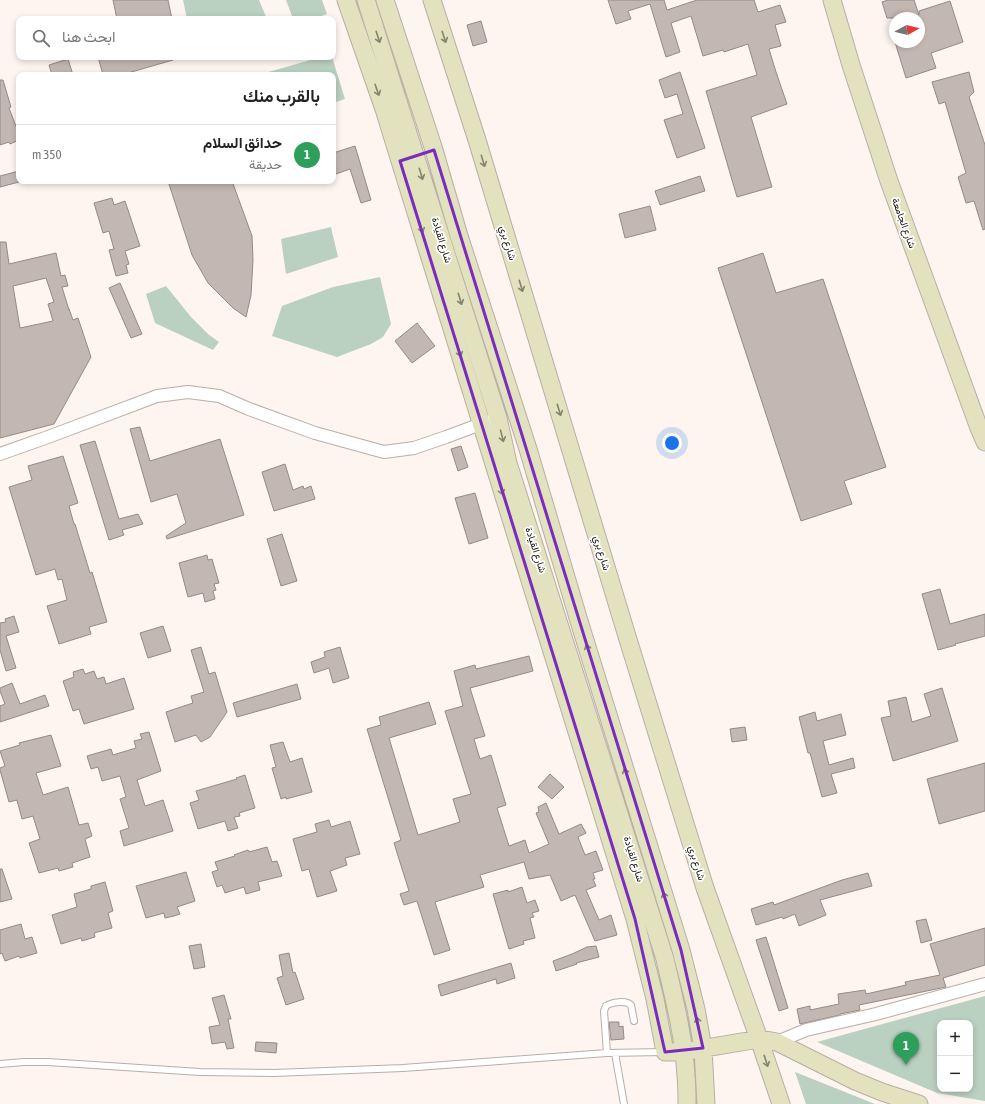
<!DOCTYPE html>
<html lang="ar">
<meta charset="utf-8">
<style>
body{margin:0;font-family:"Asap Condensed",Vazirmatn,sans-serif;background:#f6f6f6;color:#222;direction:rtl}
.controls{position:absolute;right:12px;bottom:12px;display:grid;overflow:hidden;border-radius:8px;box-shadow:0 2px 6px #0003}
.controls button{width:36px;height:36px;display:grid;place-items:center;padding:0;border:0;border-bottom:1px solid #e0e0e0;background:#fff;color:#222;font:20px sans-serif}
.compass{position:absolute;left:889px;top:12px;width:36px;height:36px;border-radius:50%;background:#fff;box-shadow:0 2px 6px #0003;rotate:82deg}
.you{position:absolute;left:672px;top:443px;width:14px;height:14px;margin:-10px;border:3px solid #fff;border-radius:50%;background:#1a73e8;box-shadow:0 0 0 6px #1a73e833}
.badge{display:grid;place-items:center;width:26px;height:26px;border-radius:50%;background:#075ac4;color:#fff;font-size:13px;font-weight:700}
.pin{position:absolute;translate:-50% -33px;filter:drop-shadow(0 1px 2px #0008)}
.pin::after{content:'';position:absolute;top:21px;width:14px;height:12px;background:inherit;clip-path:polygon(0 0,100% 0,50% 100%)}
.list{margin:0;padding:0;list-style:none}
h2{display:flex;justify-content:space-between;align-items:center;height:52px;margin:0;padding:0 16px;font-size:17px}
h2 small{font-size:13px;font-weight:400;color:#767676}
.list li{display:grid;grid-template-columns:26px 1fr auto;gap:12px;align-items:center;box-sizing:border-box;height:60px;padding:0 16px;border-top:1px solid #e0e0e0}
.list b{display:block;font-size:15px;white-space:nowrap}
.list p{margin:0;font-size:13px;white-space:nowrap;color:#767676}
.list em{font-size:13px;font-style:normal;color:#767676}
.icon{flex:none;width:22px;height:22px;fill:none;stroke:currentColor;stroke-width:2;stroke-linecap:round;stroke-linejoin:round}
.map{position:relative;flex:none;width:985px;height:1104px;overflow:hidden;direction:ltr}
.search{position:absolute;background:#fff;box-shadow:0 2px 6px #0003;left:16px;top:16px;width:320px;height:44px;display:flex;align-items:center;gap:10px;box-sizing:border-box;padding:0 14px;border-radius:8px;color:#767676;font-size:15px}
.panel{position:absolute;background:#fff;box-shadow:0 2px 6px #0003;left:16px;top:72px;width:320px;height:112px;border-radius:8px;direction:rtl}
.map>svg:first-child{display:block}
.green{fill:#bad0c0;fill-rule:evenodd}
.building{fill:#c3b7b1;stroke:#958a85;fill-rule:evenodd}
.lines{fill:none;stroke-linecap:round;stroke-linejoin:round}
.lane-casing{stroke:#b9aea8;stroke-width:8}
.street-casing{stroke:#b9aea8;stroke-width:14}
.secondary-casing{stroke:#b9aea8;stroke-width:19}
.lane{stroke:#fff;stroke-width:6}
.street{stroke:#fff;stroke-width:12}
.secondary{stroke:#e2e2be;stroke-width:17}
.oneway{stroke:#85846e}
.marked{fill:none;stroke:#7b2cbf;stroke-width:3;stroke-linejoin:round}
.labels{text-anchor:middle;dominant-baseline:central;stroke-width:3.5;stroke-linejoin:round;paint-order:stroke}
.street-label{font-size:10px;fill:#13100d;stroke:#fff}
</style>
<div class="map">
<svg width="985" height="1104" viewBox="0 0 985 1104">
<rect width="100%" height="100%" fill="#fef5f0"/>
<path class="green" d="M183,0H259L267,19H187Z
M286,0H322L327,14L313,19H293Z
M321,57H332L345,99L333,103V75H258Z
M331,227L338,257L286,274L281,239Z
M380,277L391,324L383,337L371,344L337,357L272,336L282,306L333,287Z
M166,286L191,317L208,334L219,342L213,350L155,323L146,294Z
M985,996V1101L937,1093L817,1042ZM940,1023H970V1089H940Z
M795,1072L875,1104H806Z"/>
<path class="building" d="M113,0H168L172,19H117Z
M608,0H664L667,10L697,0H754L758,12L780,5L786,22L775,25L781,46L769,49L776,72L787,104L751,117L772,187L737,197L706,91L757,75L748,44L724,52L723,50L703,56L691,16L671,23L680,52L666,57L650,4L628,11L631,19L616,24Z
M888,0H914L919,15V11L950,1L963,42L931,53L936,68L906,78L895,42H919V18H887L882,2Z
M481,21L487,42L473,46L467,25Z
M98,57H173V60L121,75H103Z
M68,59L73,75H52L49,65Z
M680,72L705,148L677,158L664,120L683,114L677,94L665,98L659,80Z
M969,72L974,92L969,97L985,145V229L983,230L974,201L966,203L958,177L966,173L945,102L939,104L932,82Z
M0,80H3L11,107L9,108L19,134V140L10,144L9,142L0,145Z
M355,146L371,200L361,203L350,169L333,175V153Z
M19,171V182L0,187V176Z
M700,176L705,191L660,205L655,191Z
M168,181H232L252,236L253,260L251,295L246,317L233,308L208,283L192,255Z
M112,198L114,205L125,201L140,246L125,251L129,264L126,265L128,273L116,276L109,250L114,249L109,231L103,233L94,203Z
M650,206L656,230L625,238L619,214Z
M0,242H6L9,264L56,253L61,276L65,275L68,286L62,287L69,310V309L73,320L78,318L91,357L54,424L0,438ZM46,278L54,302L48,304L53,321L20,328L13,286Z
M763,253L776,293L823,279L886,467L844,481L852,504L801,521L718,268Z
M120,283L142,334L131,338L109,288Z
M417,323L435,346L412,363L395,341Z
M140,427L150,461L220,439L244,515L167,539L166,536L186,523L177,494L151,502L130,429Z
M95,441L119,519L138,514L143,524L122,530L124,535L109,540L80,445Z
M461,446L468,467L458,471L451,449Z
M63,456L78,503L69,506L74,524H75L90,573L92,572L107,622L89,627L91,634L59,644L47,606L67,600L62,579L58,580L55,569L36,575L9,487L32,480L28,466Z
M285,464L293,490L303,486L304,489L311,486L315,499L274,511L262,472Z
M475,493L488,538L469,544L455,498Z
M282,534L297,581L281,586L267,539Z
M207,555L208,560L212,559L219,583L214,584L216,590L213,591L215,599L205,602L203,593L188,597L179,563Z
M940,589L950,624L985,614V636L955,644L956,645L938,650L922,594Z
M14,616L19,632L6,636L16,668L6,671L0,650V623L6,622L5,619Z
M163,626L171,651L148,658L140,633Z
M201,647L209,674L215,672L227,712L210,737L201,742L196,735L175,742L166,712L193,703L191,696L204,692L191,650Z
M340,647L349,678L333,683L329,668L314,673L311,662L325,657L324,652Z
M529,656L533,671L470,688L485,736L474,739L480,759L491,755L506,805L497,808L509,846L525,840L529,853L549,844L536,813L539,812L538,807L546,803L559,834L581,824L586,833L578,837L585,855L596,851L603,870L593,873L595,879H593L596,886L586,890L599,920L611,915L617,935L595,941L575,895L561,901L550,875L529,879L524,862L480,875L484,887L435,902L450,950L434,955L417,901L404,905L400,894L409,891L394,843L401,840L367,729L381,725L379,717L429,702L436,724L389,738L418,835L460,822L453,799L471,794L445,711L463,706L454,671L475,665L476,669Z
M83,669L85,674L94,671L97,679L104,677L106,684L124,678L134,709L84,724L79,709L73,711L63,681L74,677L73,672Z
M12,683L20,704L45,695L49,706L0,722V706L5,704L0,691V688Z
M297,684L301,699L237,717L233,703Z
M942,688L958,741L893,761L881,718L891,716L888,701L906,697L912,722L931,716L924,694Z
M815,712L817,721L841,714L846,735L823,741L829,765L853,758L855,768L831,774L837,793L822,797L810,753H808L799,717Z
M745,727L747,740L732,742L730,729Z
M149,732L161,771L137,780L145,806L163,800L173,831L124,846L120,831L129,828L120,799L126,797L120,776L102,781L98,767L91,769L87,756L111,749L113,755L136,748L134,741L142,739L140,734Z
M51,735L61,766L36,773L43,795L68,787L79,825L88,823L92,836L85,839L90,857L72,863L73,867L59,871L58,868L39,873L29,843L40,839L33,816L22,819L17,800L9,802L0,770V768L5,766L0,751L20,745L19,743Z
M283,742L290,762L302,758L312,792L286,799V797L281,799L272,768L276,767L270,745Z
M985,763V811L939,824L927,779Z
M550,774L564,787L552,799L538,787Z
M245,775L255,808L239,813L240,816L234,817L238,828L228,831L225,821L198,829L190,803L199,800L196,791L237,779L236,778Z
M329,820L331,827L350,821L360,854L345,858L347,865L330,871L337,891L317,897L309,869L302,871L293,839L317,832L315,824Z
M267,847L272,862L277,861L282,876L258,882L260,890L246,894L244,887L225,893L222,885L217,887L212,872L218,870L215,862L235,856L234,855L248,850L249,852Z
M0,869H2L12,899L0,902Z
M186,872L195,901L177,907L180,914L174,916L165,918L164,913L146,918L136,886Z
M868,873L872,886L820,900L826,915L799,926L795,914L783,919L782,917L756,925L751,909L773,902L774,905L842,880Z
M105,882L113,911L108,913L112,928L94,933L95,937L82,941L81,938L61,944L52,915L77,907L74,894L91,889V886Z
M522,887L527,903L535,900L539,911L532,913L534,917L530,918L535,938L523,941L524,944L509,949L493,894L508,890V892Z
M926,919L932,940L921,943L916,921Z
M21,924L25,939L32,937L37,953L20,958L19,956L5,961L2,953L0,954V930Z
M985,928V965L943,978L946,987L859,1005L860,1010L840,1014V1015L800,1024L797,1009L810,1006V1010L839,1004L838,994L865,990L866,994L906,985L905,982L940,975L930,944Z
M766,937L788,1008L779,1011L756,940Z
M201,944L205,967L194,969L189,946Z
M596,946L599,957L576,963L577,964L556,971L553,961L572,954L587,947Z
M289,953L293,973L295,972L304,999L286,1005L277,978L283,976L279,955Z
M511,963L515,978L497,984L496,979L441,996L438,985Z
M224,995L231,1019H228L234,1048L227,1049L225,1042L212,1044L209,1027L220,1025L212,998Z
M609,1022H619V1027L623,1026L624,1039L611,1040Z
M256,1042L277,1043L276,1053L255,1051Z"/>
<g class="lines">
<defs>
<path id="lane" d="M607,1053L604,1011L606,1006C612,1002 626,1000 631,1005L634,1021
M615,1053L624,1104
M0,1064L24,1062H48L200,1072L274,1073L403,1068L607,1053L663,1052"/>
<path id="street" d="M0,454L48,437L157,396L188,392L219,396L249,409L315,433L384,452L414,448L446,437L489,421
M777,1042L806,1030L876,1014L985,984"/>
<path id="secondary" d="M346,0L384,109L400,161L635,919L655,999L665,1052H683L694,1050L759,1039L777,1042L855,1081L882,1092L919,1104
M366,0L498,418L508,463L665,959C674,998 684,1037 686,1076C687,1085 687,1095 687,1104
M385,0L434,150L459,236L528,449L579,621L681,950L696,1009L703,1048L706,1104
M432,0L477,140L626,633L705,888L759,1039L781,1104
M832,0L851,65L889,181L979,428L985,442"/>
</defs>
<use href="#lane" class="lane-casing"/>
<use href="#street" class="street-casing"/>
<use href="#secondary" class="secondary-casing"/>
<use href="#lane" class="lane"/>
<use href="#street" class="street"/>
<use href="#secondary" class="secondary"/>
</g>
<defs><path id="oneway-shaft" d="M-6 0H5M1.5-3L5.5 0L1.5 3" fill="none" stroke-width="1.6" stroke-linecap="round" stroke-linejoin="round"/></defs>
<g class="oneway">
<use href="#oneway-shaft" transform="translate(378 37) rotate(72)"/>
<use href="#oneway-shaft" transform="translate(444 37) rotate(72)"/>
<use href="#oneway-shaft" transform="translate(377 90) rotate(71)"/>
<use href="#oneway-shaft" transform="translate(483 161) rotate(73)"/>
<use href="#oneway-shaft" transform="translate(421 174) rotate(73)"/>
<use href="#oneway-shaft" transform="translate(421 227) rotate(73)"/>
<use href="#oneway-shaft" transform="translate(521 286) rotate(73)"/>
<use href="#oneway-shaft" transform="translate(460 299) rotate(73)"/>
<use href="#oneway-shaft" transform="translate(459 351) rotate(72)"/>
<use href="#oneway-shaft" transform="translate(559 410) rotate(73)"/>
<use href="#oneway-shaft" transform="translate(502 436) rotate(76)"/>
<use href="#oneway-shaft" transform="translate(501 489) rotate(73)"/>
<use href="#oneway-shaft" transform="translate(588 650) rotate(-107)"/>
<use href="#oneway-shaft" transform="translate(626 774) rotate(-107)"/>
<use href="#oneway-shaft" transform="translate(665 898) rotate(-107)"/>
<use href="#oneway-shaft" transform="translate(698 1023) rotate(-100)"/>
<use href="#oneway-shaft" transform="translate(766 1061) rotate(72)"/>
</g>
<path class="marked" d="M434,150L681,950L703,1048L665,1052L635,919L400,161Z"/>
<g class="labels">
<g class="street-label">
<text transform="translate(904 223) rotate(70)">شارع الجامعة</text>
<text transform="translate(442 240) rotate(73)">شارع القيادة</text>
<text transform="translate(508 243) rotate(73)">شارع بري</text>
<text transform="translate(536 550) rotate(72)">شارع القيادة</text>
<text transform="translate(602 553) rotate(73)">شارع بري</text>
<text transform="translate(634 859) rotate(73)">شارع القيادة</text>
<text transform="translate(697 863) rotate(73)">شارع بري</text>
</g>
</g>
</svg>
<div class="controls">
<button>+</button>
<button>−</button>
</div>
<svg class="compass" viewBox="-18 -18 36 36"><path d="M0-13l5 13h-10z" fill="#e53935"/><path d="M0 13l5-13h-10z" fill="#767676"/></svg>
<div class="you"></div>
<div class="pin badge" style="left:906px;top:1065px;background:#2e9e5b">1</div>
<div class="search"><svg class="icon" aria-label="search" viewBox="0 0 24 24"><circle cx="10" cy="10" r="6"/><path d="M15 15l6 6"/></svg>ابحث هنا</div>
<section class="panel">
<h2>بالقرب منك<small></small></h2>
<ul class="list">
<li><span class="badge" style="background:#2e9e5b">1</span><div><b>حدائق السلام</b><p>حديقة</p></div><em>350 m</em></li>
</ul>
</section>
</div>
